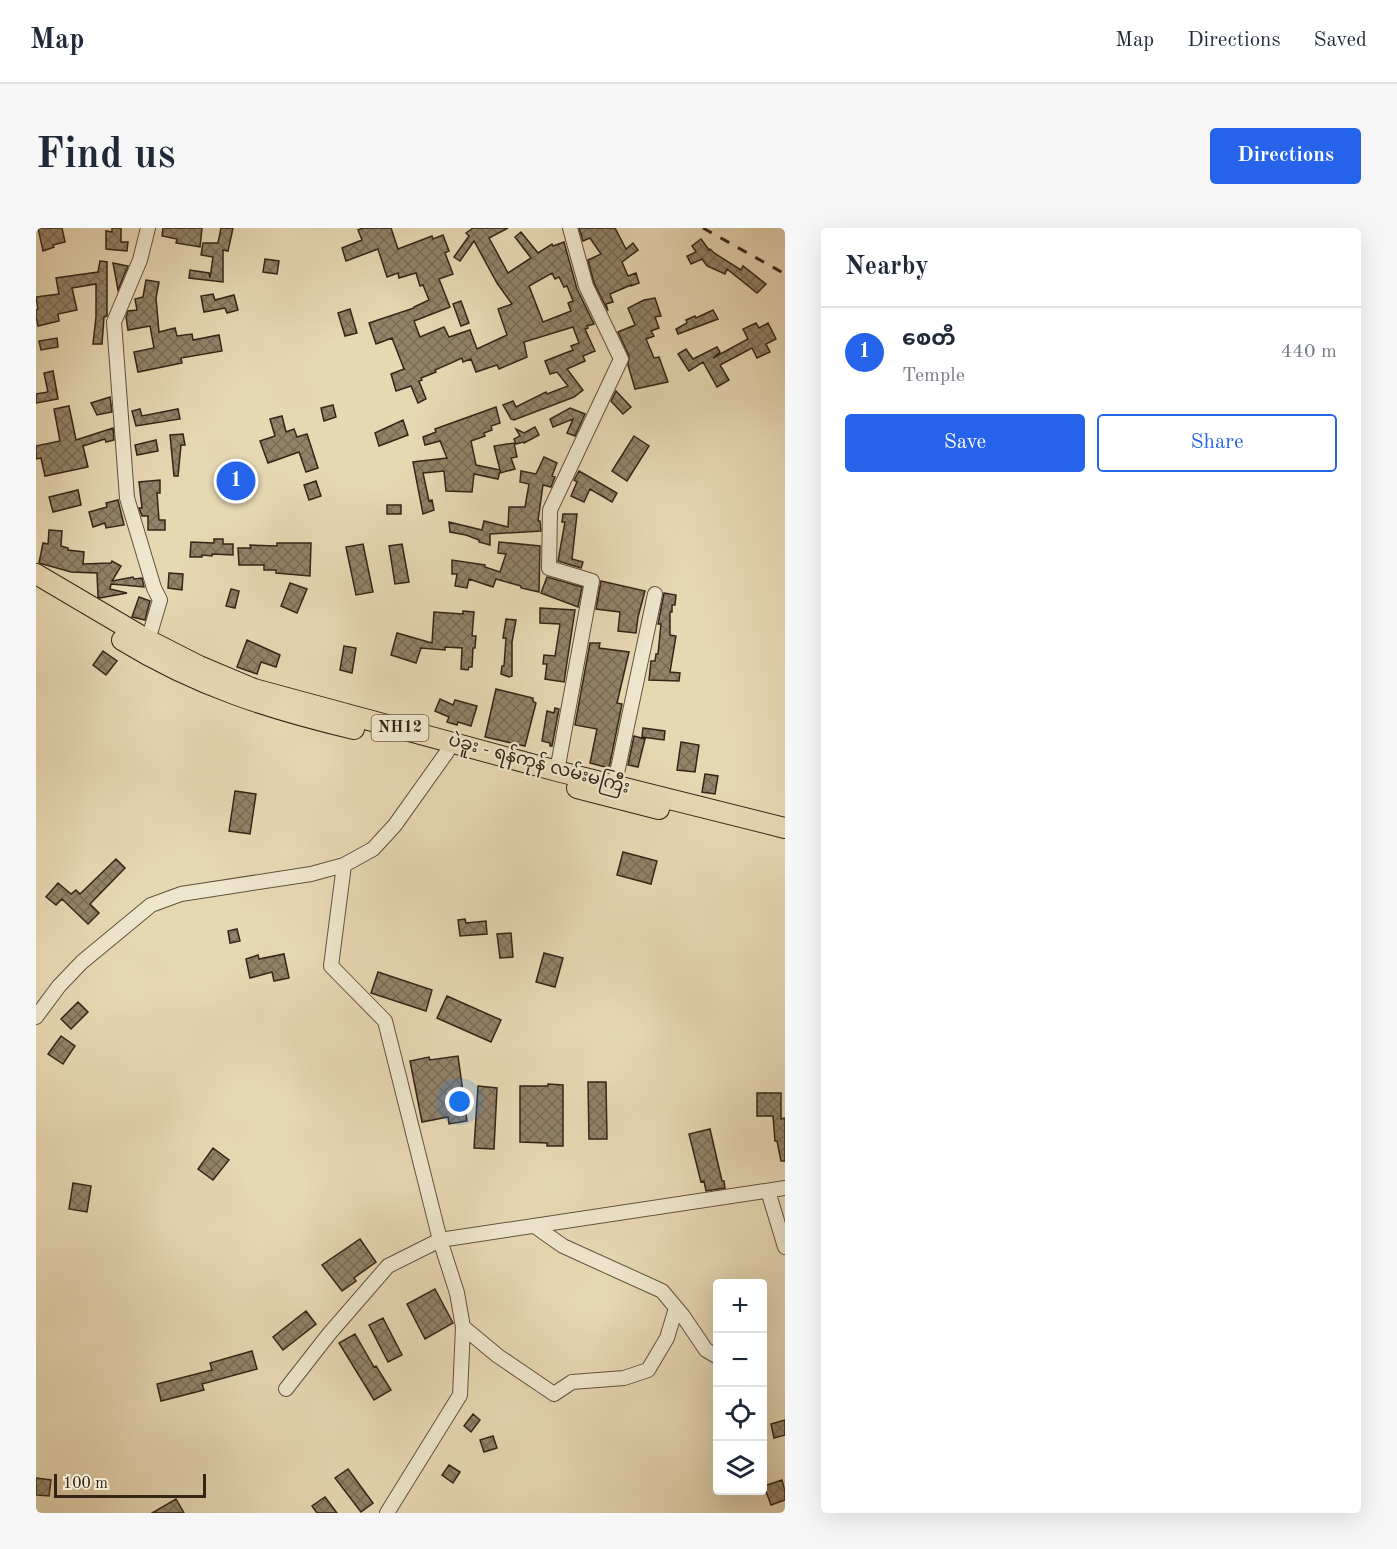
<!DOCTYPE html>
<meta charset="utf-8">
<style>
body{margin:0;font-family:"Old Standard TT","Noto Sans Myanmar",serif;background:#f6f6f7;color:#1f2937}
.controls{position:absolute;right:18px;bottom:18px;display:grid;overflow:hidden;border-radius:6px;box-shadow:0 6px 24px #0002}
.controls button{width:54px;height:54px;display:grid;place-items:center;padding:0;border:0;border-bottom:2px solid #e0e1e3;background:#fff;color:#1f2937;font:30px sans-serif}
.scale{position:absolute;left:18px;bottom:15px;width:152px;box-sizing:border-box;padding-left:6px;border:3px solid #352418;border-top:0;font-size:16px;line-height:21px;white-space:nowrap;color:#352418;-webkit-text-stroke:4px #efe6ce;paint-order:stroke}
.you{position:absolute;left:424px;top:874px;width:21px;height:21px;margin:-15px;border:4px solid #fff;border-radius:50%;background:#1a73e8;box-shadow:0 0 0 9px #1a73e833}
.badge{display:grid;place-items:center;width:39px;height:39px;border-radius:50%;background:#2563eb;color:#fff;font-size:20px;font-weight:700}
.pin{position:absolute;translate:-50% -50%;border:3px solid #fff;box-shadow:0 2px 6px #0006}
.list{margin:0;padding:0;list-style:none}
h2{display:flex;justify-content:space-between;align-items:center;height:78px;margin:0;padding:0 24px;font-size:26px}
h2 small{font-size:20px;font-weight:400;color:#747a83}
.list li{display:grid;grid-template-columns:39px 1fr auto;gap:18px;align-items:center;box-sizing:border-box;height:90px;padding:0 24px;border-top:2px solid #e0e1e3}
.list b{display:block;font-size:22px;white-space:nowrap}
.list p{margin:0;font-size:20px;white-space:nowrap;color:#747a83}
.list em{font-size:20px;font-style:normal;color:#747a83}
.actions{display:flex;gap:12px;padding:18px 24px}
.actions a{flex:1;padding:14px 0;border:2px solid #2563eb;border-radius:6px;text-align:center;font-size:21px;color:#2563eb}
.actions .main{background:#2563eb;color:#fff}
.icon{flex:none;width:33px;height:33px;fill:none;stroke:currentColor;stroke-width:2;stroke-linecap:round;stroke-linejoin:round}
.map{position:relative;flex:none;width:749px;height:1285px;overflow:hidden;border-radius:6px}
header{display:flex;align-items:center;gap:36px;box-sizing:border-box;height:84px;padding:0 30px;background:#fff;border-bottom:2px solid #e0e1e3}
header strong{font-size:28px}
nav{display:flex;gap:33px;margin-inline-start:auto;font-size:21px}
.intro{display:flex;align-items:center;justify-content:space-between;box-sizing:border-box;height:144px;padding:0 36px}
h1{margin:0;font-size:42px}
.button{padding:15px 27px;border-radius:6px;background:#2563eb;color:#fff;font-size:21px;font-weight:700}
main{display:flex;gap:36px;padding:0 36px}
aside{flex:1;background:#fff;border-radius:6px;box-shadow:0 6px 24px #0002}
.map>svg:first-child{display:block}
.building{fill:url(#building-cross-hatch);stroke:#352418;stroke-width:1.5;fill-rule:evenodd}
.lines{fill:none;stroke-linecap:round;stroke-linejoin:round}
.minor-casing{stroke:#62513f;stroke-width:16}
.highway-casing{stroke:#352418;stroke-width:22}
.minor{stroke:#efe6ce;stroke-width:14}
.highway{stroke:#e7d8b4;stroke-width:20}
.rail{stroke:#352418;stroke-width:3;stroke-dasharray:10 10;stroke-linecap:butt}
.labels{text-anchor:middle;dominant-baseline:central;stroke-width:4.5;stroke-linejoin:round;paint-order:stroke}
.shield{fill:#efe6ce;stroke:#6d5e4f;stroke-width:1.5}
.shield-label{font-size:16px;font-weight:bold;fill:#352418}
.street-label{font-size:18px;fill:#352418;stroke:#efe6ce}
</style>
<header>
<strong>Map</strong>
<nav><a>Map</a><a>Directions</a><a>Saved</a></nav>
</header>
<div class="intro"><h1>Find us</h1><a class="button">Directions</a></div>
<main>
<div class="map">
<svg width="749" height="1285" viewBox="0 0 749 1285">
<defs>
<pattern id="building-cross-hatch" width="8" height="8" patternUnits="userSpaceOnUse" patternTransform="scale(1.5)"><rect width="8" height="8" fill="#928269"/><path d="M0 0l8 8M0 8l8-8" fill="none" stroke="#786a55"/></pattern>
</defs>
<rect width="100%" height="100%" fill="#e7d8b4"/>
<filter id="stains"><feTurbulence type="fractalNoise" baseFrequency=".00333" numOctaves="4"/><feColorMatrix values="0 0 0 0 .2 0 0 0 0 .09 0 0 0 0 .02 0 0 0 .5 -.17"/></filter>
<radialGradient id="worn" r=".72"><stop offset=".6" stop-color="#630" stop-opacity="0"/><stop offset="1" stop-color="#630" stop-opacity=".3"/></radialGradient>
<path class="building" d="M2,0H26L29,14L17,17L18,19L7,23Z
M76,0H85V14H92L91,23L70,21V3L76,4Z
M127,0H166L164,19L140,15L141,11L126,8Z
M185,0H197L192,23L187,22V54L153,50L154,42L173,45L174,50L177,29L165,27L167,15H182Z
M327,0H355L362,21L396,8L397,11L407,7L413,23L409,25L417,46L403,51L414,79L378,93L384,109L408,99L413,109L434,102L441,121L471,107L462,81L476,76L461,55L438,13L424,33L418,29L433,8L430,5L437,0H472L453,10L472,45L495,30L479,9L485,4L502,25L516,16L517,18L528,14L541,61L558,96L551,98L552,100L549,101L559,123L547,128L549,133L531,141L547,162L538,169L478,192L475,191L467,177L477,173L480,179L510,164L511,166L532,158L521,144L514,146L509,133L537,122L535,118L543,115L537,99L488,114L491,129L463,141L461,137L440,144L435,131L427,134L426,130L399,142L400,144L385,150L386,152L383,153L390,171L382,175L375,158L360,163L355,146L368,141L356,110L340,116L333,95L378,80V79L393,72L387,57L384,58L380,45L363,50L362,45L351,49L342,21L310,33L306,20L326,12L322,2ZM516,45L519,51L523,49L528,59L531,58L537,73L532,75L535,83L507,94L493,58Z
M543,0H579L590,21L597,15L602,22L586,34L592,48L600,45L603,55L595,58V57L574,66L577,74L570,76L572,83L558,55L552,32L565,26L554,10L547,13Z
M665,11L673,22L674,21L678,25L705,42L707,38L730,56L721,65L691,41L689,46L671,38L666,31L655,36L651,28L660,24L656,18Z
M229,31L243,33L241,46L227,44Z
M64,33L71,34V88L68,89L66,116H57L60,89V56L36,60L41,82L22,86L23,93L2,98L0,88V82L2,81L0,69L23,66L20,50L62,44Z
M77,35L92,38L82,62Z
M110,52L123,54L120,70L123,104L139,100L141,108L156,106L157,112L183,107L186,123L145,130L146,135L102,144L98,124L118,120L114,98L92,102L90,89L92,83L101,82L99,71L107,69Z
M177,66L179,72L198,67L202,82L191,85L189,80L168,84L165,68Z
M619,70L625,88L619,89L623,100L615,103L618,108L610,111L618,130L623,129L632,154L599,161L592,137L593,128L582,104L599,97L592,80L608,72Z
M425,73L433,95L425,98L417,76Z
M314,81L321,105L309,108L302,85Z
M677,82L682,91L642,106L640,101L651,95L650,92L659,88L660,90Z
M720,95L723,100L732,95L740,111L730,116L734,124L721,130L716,120L684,137L693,152L681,159L667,134L653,143L642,126L650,121L657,131L681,119L684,124L677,130L712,111L707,101Z
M21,110L22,119L5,122L3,113Z
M17,143L22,171L0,175V166L12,164L8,145Z
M580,163L595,179L587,186L575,173Z
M74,169L76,184L61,187L55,175Z
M297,177L300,189L288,193L285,180Z
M33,178L40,212L77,200L78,212L70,214L69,211L47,218L52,239L9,248L5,230L0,231V218L24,213L18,181Z
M460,179L464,195L455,198L456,202L448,205L449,208L435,213L440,237L464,242L458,218L478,215L481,229L475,230L479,241L464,245V243L462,251L438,246L436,264L410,263L408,243L387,245L393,273L396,272L398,282L387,286L377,234L411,230L404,213L389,217L387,209L400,204L399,201Z
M534,180L549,186L539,208L531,205L537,191L517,199L514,191Z
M104,181L106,188L142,181L144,191L100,198L96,183Z
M246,188L250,204L258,201L261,209L271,206L282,240L270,244L263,224L232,235L224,213L239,208L234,191Z
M367,192L372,207L343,218L339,205Z
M499,199L503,207L488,215L487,214L480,216L478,211L484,208L480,201L488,205Z
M147,206L149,217H145L142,248H138L134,207Z
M598,208L613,218L591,253L576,243Z
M120,212L122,223L101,227L99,217Z
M508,229L521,235L516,248L519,249L515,259L507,257L502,293H504L505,303L454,306V317L443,314V312L430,307L414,304L413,294L446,302L448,293L472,299L473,279H489L493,256L484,254L485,243L500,246Z
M543,243L581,265L576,274L554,261L548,274L535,268L541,254L538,252Z
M124,252V265H121L123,292H129V302H112V288H106L103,280H106L103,254Z
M280,253L285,268L273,272L268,257Z
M42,262L45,277L17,284L13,269Z
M82,272L88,297L70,300L69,295L57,299L53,284L71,279L70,275Z
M351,277H365V286H351Z
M527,286H541L536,331L547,334L545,340L522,333L529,294H526Z
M13,302L26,303L25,318L32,320V322L48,324L47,336L75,335L76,333L85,338L76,353L97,349L98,351L106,350L108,359L75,356L74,361L91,365L64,370L62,369L61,345L35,344L3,335L7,315L12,316Z
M178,311H187V316H197V327L176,326V328L166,327V329H154L155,314L178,315Z
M463,314L504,318L503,364L485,360V358L460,351L457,359L433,351L431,360L419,358L421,346H416V332L449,337V339L464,344L470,326L462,325Z
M241,315H275L274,348L240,345V342H228V337H203L202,320H215L214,317L241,318Z
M327,316L337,364L320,367L310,319Z
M366,316L373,354L359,356L353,318Z
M133,345L147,346L146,362L132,360Z
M511,349L546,359L542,379L505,365Z
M565,353L609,363L602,389L600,405L582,403L584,384L560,381Z
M254,355L271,361L261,385L245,378Z
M195,361L203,363L199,380L190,378Z
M628,365L640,367L639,377H636V384H634V407L640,408L634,444L644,445L643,453L613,452L615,433H619L620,426H622L625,396H622Z
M103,369L114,373L109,392L96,389Z
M504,380L539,382L528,454L509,451L511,436H507L508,427L519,428L524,396L504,395Z
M427,383L438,384L436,408H440L439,420H437L436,439H433L432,442L425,441L426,420L409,419V422L385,420L380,435L355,427L361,405L396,415L398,384L427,386Z
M470,391L480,392L476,414V448L473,449L465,446L466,438H468L470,410H467Z
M211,412L244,427L240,439L225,434L221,446L201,439Z
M554,415H564L563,420L593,424L581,475L586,476L573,540L554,535L561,501L539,497Z
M308,418L320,420L316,445L304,442Z
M67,423L81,433L70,447L57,437Z
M460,461L497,470V473L500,475L489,518L449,509Z
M404,471L417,477L419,472L441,478L435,498L422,494L421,497L411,494L413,489L399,483Z
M519,480L523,481L516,518H514V515L506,513L511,483L518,485Z
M607,500L629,503L628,512L606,509Z
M598,508L609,511L602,539L592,537Z
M645,514L663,517L659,544L641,542Z
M669,546L682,548L679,566L666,564Z
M199,563L220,566L214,606L193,603Z
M587,624L621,633L615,656L581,647Z
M80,631L89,640L54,676L63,685L52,696L26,671L20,677L10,669L22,655L35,666L40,662L44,666Z
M429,691L430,695L450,693L451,706L424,708L422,692Z
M201,701L204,713L194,715L192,703Z
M475,705L477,729L464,730L461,706Z
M508,725L527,730L519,759L500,754Z
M248,726L253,750L238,753L236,744L214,750L210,731L222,727L223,731Z
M342,744L396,762L390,783L335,765Z
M411,768L465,792L455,814L401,790Z
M42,774L52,784L35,801L25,791Z
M25,808L39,818L27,836L12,826Z
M422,828L431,893L413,896L412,889L386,894L374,833L393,829L394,832Z
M552,854H570L571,911H553Z
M512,856L527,857V918H511V915L484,914V858H512Z
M442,858L461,860L458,921L438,920Z
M721,865H745V891L749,890V933H745L741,913H739L737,888H721Z
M674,901L686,953H688L689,960L670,963L668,953L665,954L653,906Z
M177,920L193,932L177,952L162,941Z
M37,955L55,958L51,984L33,981Z
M324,1011L340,1034L318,1050L320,1053L306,1063L286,1037Z
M399,1061L417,1095L389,1111L371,1076Z
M270,1083L280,1096L247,1122L237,1109Z
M347,1090L366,1127L352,1134L333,1097Z
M319,1106L338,1139L340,1138L355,1162L338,1172L303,1115Z
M216,1123L221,1141L166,1156L168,1162L125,1173L121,1156L176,1142L174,1135Z
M437,1186L444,1192L435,1204L428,1198Z
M749,1192V1207L738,1210L735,1196Z
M457,1208L461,1220L448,1224L444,1212Z
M413,1237L424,1244L417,1255L406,1247Z
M312,1241L337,1275L325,1284L299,1250Z
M0,1250L15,1252L13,1268L0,1267Z
M746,1252L749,1263V1272L735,1277L728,1258Z
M289,1269L301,1285H281L276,1278Z
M140,1271L148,1285H116Z"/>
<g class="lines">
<defs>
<path id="minor" d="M110,419L124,372L118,360L91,270L78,94L104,32L112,0
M521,543L556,353L513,340L514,282L585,131L550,58L534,0
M577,564L619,366
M308,637L295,738L349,793L404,1012L421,1065L427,1099L424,1167L351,1285
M0,789L23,758L46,734L115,677L145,666L275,646L308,637L337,621L359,597L411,524L414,513
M732,963L749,1019
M500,999L527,1018L626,1063L647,1088L670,1122L682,1129
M427,1099L462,1128L518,1166L536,1154L588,1150L612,1142L631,1110L640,1080
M250,1161L293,1106L352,1038L404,1012L749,960"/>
<path id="highway" d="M0,346L112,412L163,438L218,461L521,543L749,600
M86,412C161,458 234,481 318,501
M541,560L623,581"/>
</defs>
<use href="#minor" class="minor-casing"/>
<use href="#highway" class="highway-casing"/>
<use href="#minor" class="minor"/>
<use href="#highway" class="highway"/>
<path class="rail" d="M667,0L749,46"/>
</g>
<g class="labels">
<rect class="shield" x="335.5" y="487" width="57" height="26" rx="4.5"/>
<g class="shield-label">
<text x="364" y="500">NH12</text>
</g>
<g class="street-label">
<text transform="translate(503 536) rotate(15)">ပဲခူး - ရန်ကုန် လမ်းမကြီး</text>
</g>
</g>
<rect width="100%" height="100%" filter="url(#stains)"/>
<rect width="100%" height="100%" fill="url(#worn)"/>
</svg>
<div class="controls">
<button>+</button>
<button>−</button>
<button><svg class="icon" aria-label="locate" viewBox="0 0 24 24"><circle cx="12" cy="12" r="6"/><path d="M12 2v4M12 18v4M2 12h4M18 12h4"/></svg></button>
<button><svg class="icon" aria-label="layers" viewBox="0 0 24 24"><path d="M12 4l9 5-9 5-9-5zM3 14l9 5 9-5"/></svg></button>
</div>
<div class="scale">100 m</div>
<div class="you"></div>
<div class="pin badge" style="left:200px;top:253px">1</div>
</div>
<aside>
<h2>Nearby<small></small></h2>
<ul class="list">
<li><span class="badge">1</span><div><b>စေတီ</b><p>Temple</p></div><em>440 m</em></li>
</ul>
<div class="actions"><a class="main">Save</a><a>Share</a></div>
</aside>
</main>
